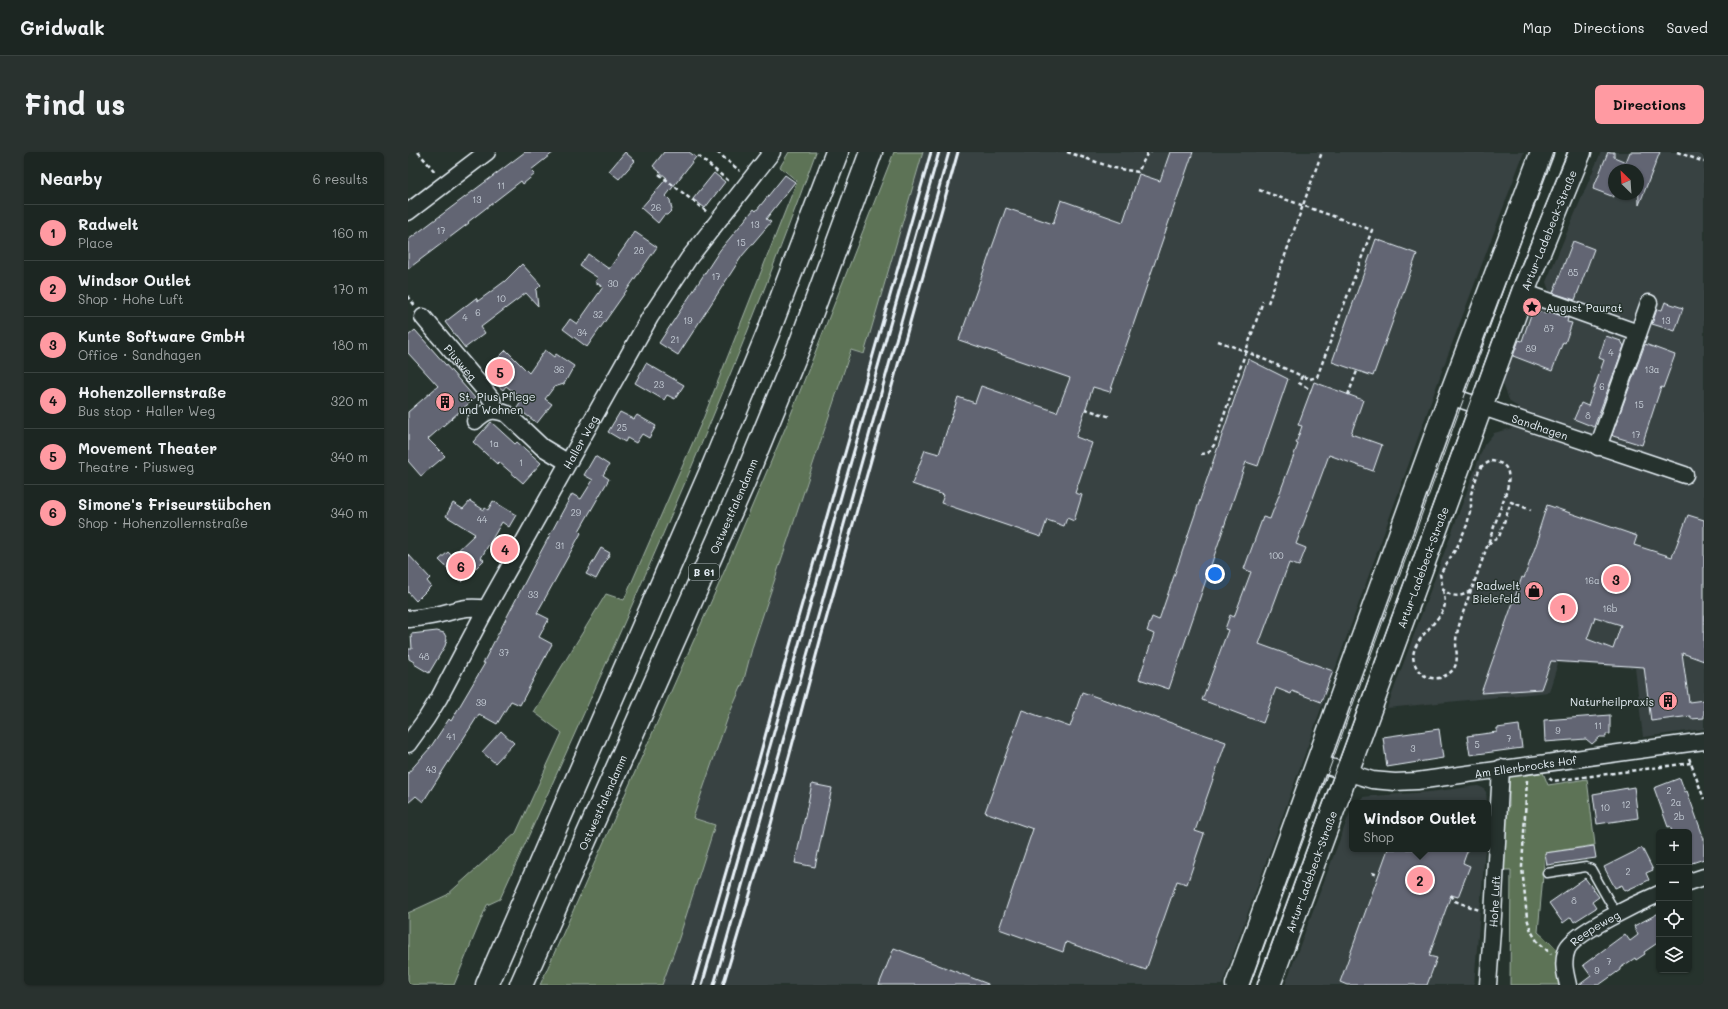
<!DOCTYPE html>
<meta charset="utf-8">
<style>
body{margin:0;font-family:Mali,sans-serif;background:#29322f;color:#f1f3f6}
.controls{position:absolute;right:12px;bottom:12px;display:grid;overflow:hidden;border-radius:6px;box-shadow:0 1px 3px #0004}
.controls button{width:36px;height:36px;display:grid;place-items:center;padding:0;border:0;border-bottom:1px solid #3a4340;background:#1c2622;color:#f1f3f6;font:20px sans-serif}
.compass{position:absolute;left:1200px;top:12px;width:36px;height:36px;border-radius:50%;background:#1c2622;box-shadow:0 1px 3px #0004;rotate:335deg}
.you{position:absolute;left:807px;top:422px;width:14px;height:14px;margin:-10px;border:3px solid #fff;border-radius:50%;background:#1a73e8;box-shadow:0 0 0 6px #1a73e833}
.badge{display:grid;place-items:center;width:26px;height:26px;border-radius:50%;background:#ff9aa2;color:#111;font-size:13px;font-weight:700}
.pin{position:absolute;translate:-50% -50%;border:2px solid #fff;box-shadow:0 1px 4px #0006}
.popup{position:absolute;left:941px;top:648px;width:142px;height:52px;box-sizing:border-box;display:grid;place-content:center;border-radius:6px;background:#1c2622;filter:drop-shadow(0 1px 3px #0005);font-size:13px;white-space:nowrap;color:#a0a5a5}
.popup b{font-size:15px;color:#f1f3f6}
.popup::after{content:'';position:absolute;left:50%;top:100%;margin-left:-8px;border:8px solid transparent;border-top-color:#1c2622}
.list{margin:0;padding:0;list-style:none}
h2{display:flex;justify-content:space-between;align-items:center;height:52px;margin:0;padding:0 16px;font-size:17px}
h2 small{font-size:13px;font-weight:400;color:#a0a5a5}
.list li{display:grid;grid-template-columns:26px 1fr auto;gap:12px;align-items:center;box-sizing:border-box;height:56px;padding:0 16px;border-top:1px solid #3a4340}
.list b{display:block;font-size:15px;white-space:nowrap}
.list p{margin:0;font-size:13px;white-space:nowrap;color:#a0a5a5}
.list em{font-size:13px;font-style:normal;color:#a0a5a5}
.icon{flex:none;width:22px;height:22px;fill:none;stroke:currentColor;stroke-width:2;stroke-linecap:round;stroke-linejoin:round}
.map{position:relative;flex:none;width:1296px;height:833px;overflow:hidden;border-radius:6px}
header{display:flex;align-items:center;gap:24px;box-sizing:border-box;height:56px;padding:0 20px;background:#1c2622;border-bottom:1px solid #3a4340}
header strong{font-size:19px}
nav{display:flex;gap:22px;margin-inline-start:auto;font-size:14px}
.intro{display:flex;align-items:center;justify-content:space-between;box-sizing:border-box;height:96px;padding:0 24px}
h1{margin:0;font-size:28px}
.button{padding:10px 18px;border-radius:6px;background:#ff9aa2;color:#111;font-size:14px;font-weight:700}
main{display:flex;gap:24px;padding:0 24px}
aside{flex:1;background:#1c2622;border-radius:6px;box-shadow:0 1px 3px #0004}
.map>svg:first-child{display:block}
.built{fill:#384242;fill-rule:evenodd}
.green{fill:#5d7356;stroke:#a2b2a7}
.building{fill:#626573;stroke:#e8f1f8;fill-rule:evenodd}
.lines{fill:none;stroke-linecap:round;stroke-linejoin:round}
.lane-casing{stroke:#e8f1f8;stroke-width:11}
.street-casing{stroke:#e8f1f8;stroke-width:19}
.secondary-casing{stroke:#e8f1f8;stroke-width:25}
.highway-casing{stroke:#e8f1f8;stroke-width:25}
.path{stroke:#e8f1f8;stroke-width:2.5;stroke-dasharray:4 3;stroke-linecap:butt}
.lane{stroke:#26332d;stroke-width:8}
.street{stroke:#26332d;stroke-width:16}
.secondary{stroke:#26332d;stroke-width:22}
.highway{stroke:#26332d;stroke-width:22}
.tram{stroke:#e8f1f8;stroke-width:1}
.rail{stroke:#e8f1f8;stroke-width:3}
.labels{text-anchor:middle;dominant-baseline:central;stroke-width:3;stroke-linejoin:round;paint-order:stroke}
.number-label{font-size:9px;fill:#c6ced7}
.shield{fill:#26332d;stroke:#aeb8bb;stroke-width:1}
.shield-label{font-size:10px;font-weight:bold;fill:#e8f1f8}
.street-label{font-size:11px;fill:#e8f1f8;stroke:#26332d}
.poi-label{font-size:11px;fill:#e8f1f8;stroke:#26332d;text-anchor:start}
</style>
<header>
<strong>Gridwalk</strong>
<nav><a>Map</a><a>Directions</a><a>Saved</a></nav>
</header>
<div class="intro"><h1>Find us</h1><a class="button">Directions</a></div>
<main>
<aside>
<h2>Nearby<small>6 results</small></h2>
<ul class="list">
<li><span class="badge">1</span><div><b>Radwelt</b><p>Place</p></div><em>160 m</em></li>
<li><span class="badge">2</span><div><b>Windsor Outlet</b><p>Shop · Hohe Luft</p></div><em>170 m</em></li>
<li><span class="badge">3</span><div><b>Kunte Software GmbH</b><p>Office · Sandhagen</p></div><em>180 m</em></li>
<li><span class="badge">4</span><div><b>Hohenzollernstraße</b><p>Bus stop · Haller Weg</p></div><em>320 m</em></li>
<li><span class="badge">5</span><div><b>Movement Theater</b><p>Theatre · Piusweg</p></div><em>340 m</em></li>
<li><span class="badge">6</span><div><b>Simone's Friseurstübchen</b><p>Shop · Hohenzollernstraße</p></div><em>340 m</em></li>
</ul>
</aside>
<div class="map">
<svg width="1296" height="833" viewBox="0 0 1296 833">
<rect width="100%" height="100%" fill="#26332d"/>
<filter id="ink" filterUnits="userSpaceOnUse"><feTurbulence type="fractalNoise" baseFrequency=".025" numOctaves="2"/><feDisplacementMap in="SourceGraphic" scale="8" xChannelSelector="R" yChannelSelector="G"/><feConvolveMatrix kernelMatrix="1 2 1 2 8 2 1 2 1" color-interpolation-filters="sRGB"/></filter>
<g filter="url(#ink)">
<path class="built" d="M515,0H1116L1035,216L814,833H254L271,786L307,673L285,666L320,565L335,531L345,493L444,198L456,202Z
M1193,0H1296V577L1235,585L1227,516L1150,511L1141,540L979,556L1076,293L1086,281L1104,276L1110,255L1102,250L1095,232L1096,227L1129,139L1143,144L1138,130ZM1206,18H1230V42H1206Z
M1070,634L1075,636L1078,640L1079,651H948L955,645L965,644L1021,640Z
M944,655V697H1077L1066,833H877Z"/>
<path class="green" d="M381,0H408C316,254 204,500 92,747L79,753L46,833H0V761L39,743L108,681L154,581L126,560L198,442L216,448L295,267L389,29L372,15Z
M486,0H515L456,202L443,198L345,493L335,531L320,565L285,666L307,673L271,786L254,833H132L310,434L379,272Z
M1134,618L1140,633L1179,627L1187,693L1137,701L1130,780L1149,797L1156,795L1157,833H1102L1103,718H1092L1094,655L1101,654V622Z"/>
<path class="building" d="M117,0H146L123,18L127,22L115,32L113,29L60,70L61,71L0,117V88Z
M217,0L227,9L211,27L201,19Z
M256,0H281L288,5L258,44L262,48L264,58L259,63H256L250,71L233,56L259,26L245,14Z
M762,0H785L702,240L685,235L668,285L684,291L667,341L674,343L666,369L659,366L656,374L639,368L633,385L533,351L536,343L504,332L517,298L531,302L550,245L567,251L573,234L649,260L662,226L551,188L598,56L645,72L653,48L715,70L731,22L752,29Z
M1200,0H1206V5L1218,10L1222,0H1252L1231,53L1230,18H1206V45L1185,37Z
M306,21L317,30L297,56L285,47Z
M377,23L387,30L358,67L363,70L334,104L270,203L251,191L312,98L346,57L348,59Z
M227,80L249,95L179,195L155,177L162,167L169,172L195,135L187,130L190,126L172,114L180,102L201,117Z
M968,87L1009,102L965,224L924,210Z
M1165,89L1186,97L1167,148L1145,141Z
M114,112L133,133L128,138L130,154L118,141L73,175L77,181L57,196L37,170L68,146L70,149L81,141L97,129Z
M1257,150L1275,156L1267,179L1244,172L1249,157L1254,158Z
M1125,157L1138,162L1139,159L1160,166L1159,170L1164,171L1157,191L1155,190L1144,219L1105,204L1111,188L1114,189Z
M7,178L67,246L20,287L37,304L13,324L0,309V260L30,234L0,201V184Z
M1198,184L1213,189L1216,194L1186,275L1166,267L1173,251L1180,254L1196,208L1191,206Z
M1237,192L1267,203L1255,236L1253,235L1234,293L1205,284L1204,283Z
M98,198L121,221L137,198L146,205L148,202L166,214L156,232L146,235L137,247L144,252L129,271L109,256L115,247L98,234L95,238L86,231L77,219Z
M840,207L880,227L850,314L838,310L761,537L731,527L746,482L739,479L744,465L751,468Z
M238,211L276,233L267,247L259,243L256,248L227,231Z
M906,230L955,248L943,282L974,293L965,319L921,303L888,392L898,396L891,414L881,411L851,492L925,519L913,550L884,539L883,542L868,536L855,571L794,548L820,478L817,477L822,463L826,465L843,420L836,417L855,365L862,367L890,292L888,291L894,274L890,273Z
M212,260L226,267L229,263L248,274L241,286L234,282L228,291L219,286L217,290L200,280Z
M83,270L107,292L109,290L133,311L115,331L91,310L89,312L65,290Z
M187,304L201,313L195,323L201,327L171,379L173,381L129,461L141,467L131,485L144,492L112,553L103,549L89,572L71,562L15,650L8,644L0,651V621L22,596L41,567L43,569L77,511H75L130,405L164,342L173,347L185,328L176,323Z
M62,349L76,358L77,356L80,358L85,349L108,363L101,375L94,370L73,406L76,408L54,430L31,408L40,400L44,404L67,382L38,364L45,351L55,357Z
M1139,353L1229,384L1226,393L1264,405L1280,363L1296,368V509L1274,501L1281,550L1296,548V566L1283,567V564L1243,569L1236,515L1143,509L1133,537L1073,541L1114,425L1116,426L1132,382L1130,381ZM1187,465L1213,473L1205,497L1179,487Z
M193,396L202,401L188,427L178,422Z
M0,402L22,426L19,429L23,434L8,449L0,440Z
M29,479L36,481L39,487L37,494L21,521L6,512V510L1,507L0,497H4L3,482Z
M674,540L818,590L787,679L796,682L779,732L769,729L738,818L658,790L655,800L591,777L625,677L577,660L614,558L662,575Z
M1202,563V582H1198V585H1192L1184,592L1178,587L1137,590L1136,568Z
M1111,573L1114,596L1062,603L1059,584L1089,580V576Z
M1031,577L1035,606L979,615L975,585Z
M93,579L106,591L87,611L74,600Z
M1272,626L1277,640L1279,639L1296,687V707L1281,712V680H1264L1262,674L1260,675L1246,636Z
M404,632L424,636L407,715L387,711Z
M1226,635L1230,666L1189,672L1185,642Z
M1186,694L1188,706L1139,713L1137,701Z
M1234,696L1245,718L1238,721L1241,728L1217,739L1214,733L1207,736L1196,715Z
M980,697H1060L1055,711L1062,714L1050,745L1043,743L1021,804L1029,806L1019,833H939L932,830Z
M1177,726L1191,745L1184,750L1188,756L1166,770L1163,765L1155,771L1141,751Z
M1251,761V790L1236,800L1237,802L1228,808L1227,806L1212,816V818L1191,833H1171L1183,824L1175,813L1217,782L1222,789L1230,783L1226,774Z
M486,796L580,832V833H471Z"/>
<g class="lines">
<defs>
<path id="lane" d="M1139,721L1178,715L1183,717L1209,763"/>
<g id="street">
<path d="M0,60L79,0"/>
<path d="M1115,140L1230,181"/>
<path id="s1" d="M15,165L75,236L84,248L87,258"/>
<path id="s2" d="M1042,244L1277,323"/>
<path d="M67,269C78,258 85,256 99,262L134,295L159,310"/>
<path d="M1190,295L1241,151"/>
<path d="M0,467C9,466 19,465 28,463C48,459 57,453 78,457"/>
<path id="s3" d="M0,592L18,567L31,546L78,457L242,165L281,106L364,0"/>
<path id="s4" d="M910,611L964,628L987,630L1009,629L1296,589"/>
<path d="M1281,730L1296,725"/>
<path id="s5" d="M1080,833L1085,764L1093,616"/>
<path id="s6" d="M1160,833C1157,820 1154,810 1159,797C1167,780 1232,750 1251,742"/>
</g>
<g id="secondary">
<path d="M829,833L1042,244L1134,0"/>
<path id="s7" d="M861,833L1115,140L1172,0"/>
</g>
<g id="highway">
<path d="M79,833L306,312L360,181L429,0"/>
<path id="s8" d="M113,833L335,332L393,190L463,0"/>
</g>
</defs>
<use href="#lane" class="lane-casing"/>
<use href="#street" class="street-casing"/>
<use href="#secondary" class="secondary-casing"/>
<use href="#highway" class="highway-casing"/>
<path class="path" d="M10,0L28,21
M309,0L332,19
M659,0L706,16L730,20L739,2L743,0
M1269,0L1296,10
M290,4L322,30
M251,22L299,60
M851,38L964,78L909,225L902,227L894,224
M0,144L7,154
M860,151L914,0
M810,189L837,199L894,224L891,231L903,238
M940,243L949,219
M677,257L703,265
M793,302L800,301L806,293L855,149
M1083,309C1102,311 1102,322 1099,338L1064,437C1055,446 1043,446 1035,437L1032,422L1049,395L1059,373L1063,356V342L1071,318L1074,314Z
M1080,392L1091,385L1103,350L1123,358
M1035,438C1036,444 1038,450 1036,456C1028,475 994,494 1009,516C1011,520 1016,524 1020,525C1026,527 1033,527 1038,523C1056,514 1045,497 1049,482C1052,467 1058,453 1063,438
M1281,606L1296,647
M1141,626L1145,629L1283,611
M1119,628L1114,715L1119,766L1123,779L1129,789L1143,802
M964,721L970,723
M1043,743L1047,749L1071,758"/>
<use href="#lane" class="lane"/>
<use href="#street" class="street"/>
<use href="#secondary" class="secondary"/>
<use href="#highway" class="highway"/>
<path class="tram" d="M842,833L936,577L1145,0
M849,833L1107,127L1160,0"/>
<path class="rail" d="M285,833L351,607L375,518L523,0
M294,833L531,0
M306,833L541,0
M315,833L363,672L412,489L550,0"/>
</g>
</g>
<defs>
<symbol id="sight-disc" viewBox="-11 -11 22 22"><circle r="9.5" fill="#ff9aa2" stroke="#26332d"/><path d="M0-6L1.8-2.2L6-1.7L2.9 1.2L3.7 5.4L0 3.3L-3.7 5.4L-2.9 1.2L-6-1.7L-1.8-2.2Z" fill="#111"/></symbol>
<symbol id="building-disc" viewBox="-11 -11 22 22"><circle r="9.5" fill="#ff9aa2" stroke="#26332d"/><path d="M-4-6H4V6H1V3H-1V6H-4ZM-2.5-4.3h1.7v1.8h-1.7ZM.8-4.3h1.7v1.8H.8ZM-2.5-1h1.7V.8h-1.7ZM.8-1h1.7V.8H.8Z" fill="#111"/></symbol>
<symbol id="shop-disc" viewBox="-11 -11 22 22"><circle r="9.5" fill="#ff9aa2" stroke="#26332d"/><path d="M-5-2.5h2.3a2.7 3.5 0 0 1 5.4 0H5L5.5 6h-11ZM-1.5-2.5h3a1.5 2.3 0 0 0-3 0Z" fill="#111"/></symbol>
</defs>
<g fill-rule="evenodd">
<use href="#sight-disc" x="1113" y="144" width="22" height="22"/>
<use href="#building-disc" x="26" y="239" width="22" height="22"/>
<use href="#shop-disc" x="1115" y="428" width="22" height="22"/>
<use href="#building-disc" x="1249" y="538" width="22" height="22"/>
</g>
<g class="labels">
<g class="number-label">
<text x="93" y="33">11</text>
<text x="69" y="47">13</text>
<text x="248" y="55">26</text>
<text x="347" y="72">13</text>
<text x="33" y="78">17</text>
<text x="333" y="90">15</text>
<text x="231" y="98">28</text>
<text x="1165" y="120">85</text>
<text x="308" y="124">17</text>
<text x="205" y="131">30</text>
<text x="93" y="146">10</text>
<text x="70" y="160">6</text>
<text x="190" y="162">32</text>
<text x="57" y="165">4</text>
<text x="280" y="168">19</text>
<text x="1258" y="168">13</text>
<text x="1141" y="176">87</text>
<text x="174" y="180">34</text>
<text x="267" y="187">21</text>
<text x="1123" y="196">89</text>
<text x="1203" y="200">4</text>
<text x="151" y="217">36</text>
<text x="1244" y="217">13a</text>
<text x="251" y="232">23</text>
<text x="1194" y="234">6</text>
<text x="1231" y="252">15</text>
<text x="1180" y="263">8</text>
<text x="214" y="275">25</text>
<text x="1228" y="282">17</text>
<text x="86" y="291">1a</text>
<text x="113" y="310">1</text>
<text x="168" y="360">29</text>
<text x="74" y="367">44</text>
<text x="152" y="393">31</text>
<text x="868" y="403">100</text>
<text x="1184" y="428">16a</text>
<text x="125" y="442">33</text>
<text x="1202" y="456">16b</text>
<text x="96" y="500">37</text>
<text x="16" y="504">48</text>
<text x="73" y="550">39</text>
<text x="1190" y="573">11</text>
<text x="1150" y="578">9</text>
<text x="43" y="584">41</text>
<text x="1101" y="586">7</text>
<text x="1069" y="592">5</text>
<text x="1005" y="596">3</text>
<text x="23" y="617">43</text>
<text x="1261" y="638">2</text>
<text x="1268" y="650">2a</text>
<text x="1218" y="652">12</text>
<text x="1197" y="655">10</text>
<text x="1271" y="664">2b</text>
<text x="1220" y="719">2</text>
<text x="1166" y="748">8</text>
<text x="1201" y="809">7</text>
<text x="1189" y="818">9</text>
</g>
<rect class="shield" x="281" y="412" width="30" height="16" rx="3"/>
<g class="shield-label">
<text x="296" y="420">B 61</text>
</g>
<g class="street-label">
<text stroke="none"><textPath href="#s7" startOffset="805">Artur-Ladebeck-Straße</textPath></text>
<text stroke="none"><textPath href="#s1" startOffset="59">Piusweg</textPath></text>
<text stroke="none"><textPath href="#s2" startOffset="95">Sandhagen</textPath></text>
<text stroke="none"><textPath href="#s3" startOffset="348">Haller Weg</textPath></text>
<text stroke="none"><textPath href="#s8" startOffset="524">Ostwestfalendamm</textPath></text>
<text stroke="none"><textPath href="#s7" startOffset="445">Artur-Ladebeck-Straße</textPath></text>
<text stroke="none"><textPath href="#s4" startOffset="211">Am Ellerbrocks Hof</textPath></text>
<text stroke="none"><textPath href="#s8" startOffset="200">Ostwestfalendamm</textPath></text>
<text stroke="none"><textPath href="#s7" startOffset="121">Artur-Ladebeck-Straße</textPath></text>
<text stroke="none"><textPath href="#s5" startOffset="84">Hohe Luft</textPath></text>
<text stroke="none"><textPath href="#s6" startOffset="72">Reepeweg</textPath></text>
</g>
<g class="poi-label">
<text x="1138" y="155">August Paurat</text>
<text x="51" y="244">St. Pius Pflege<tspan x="51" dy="13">und Wohnen</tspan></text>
<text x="1112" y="433" text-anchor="end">Radwelt<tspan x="1112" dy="13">Bielefeld</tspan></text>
<text x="1246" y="549" text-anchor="end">Naturheilpraxis</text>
</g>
</g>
</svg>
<div class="controls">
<button>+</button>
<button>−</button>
<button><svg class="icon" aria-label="locate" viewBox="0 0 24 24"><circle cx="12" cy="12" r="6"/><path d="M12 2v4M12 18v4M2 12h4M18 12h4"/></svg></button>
<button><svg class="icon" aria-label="layers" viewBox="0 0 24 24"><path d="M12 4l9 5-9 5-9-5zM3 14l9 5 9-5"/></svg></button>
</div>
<svg class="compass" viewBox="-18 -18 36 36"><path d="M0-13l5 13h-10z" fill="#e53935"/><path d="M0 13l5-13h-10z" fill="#a0a5a5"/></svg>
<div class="you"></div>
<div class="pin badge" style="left:1155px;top:456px">1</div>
<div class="pin badge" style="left:1012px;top:728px">2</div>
<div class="popup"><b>Windsor Outlet</b>Shop</div>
<div class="pin badge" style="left:1208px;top:427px">3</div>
<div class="pin badge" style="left:97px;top:397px">4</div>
<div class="pin badge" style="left:92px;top:220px">5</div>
<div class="pin badge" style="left:53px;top:414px">6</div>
</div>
</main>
